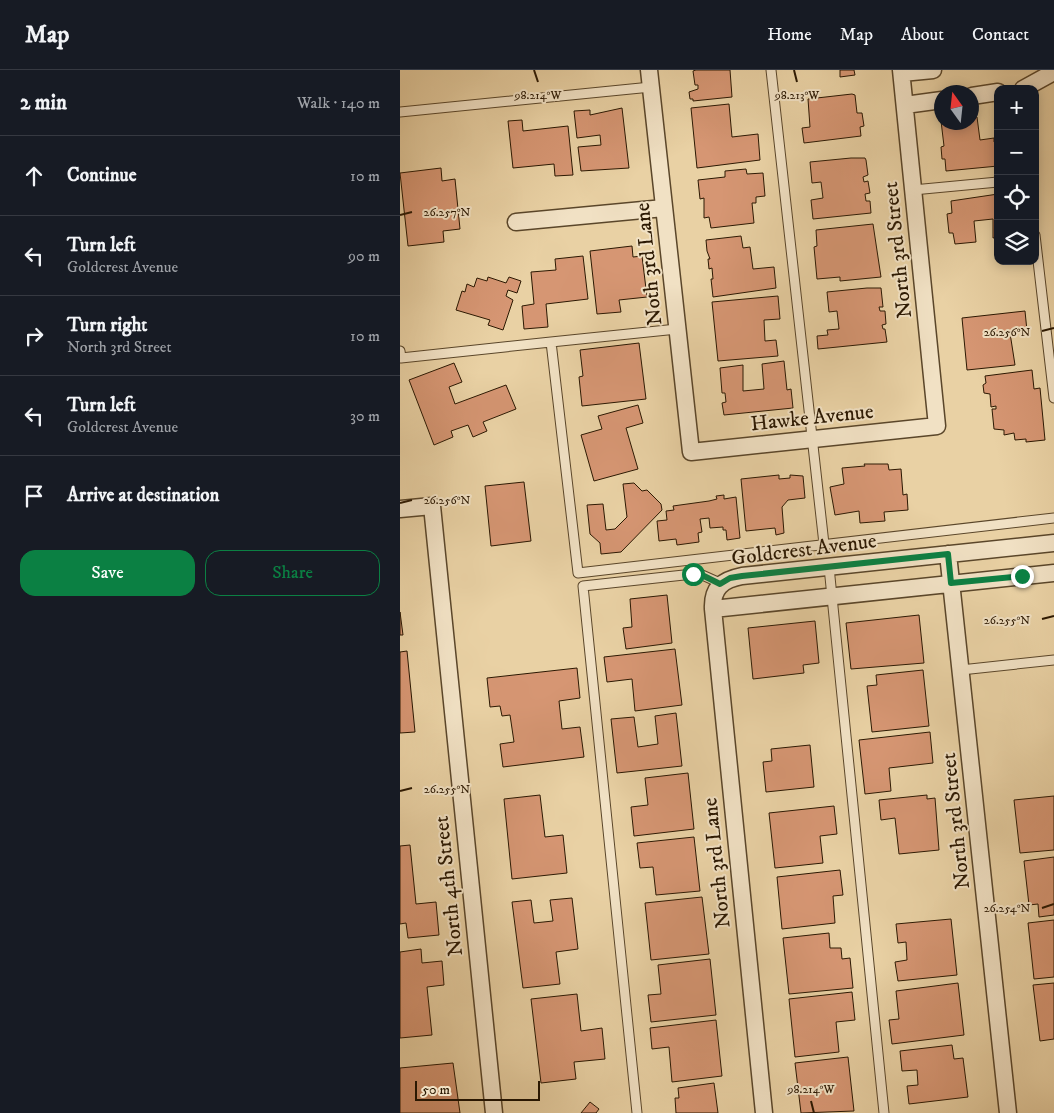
<!DOCTYPE html>
<meta charset="utf-8">
<style>
body{margin:0;font-family:"IM FELL DW Pica",serif;background:#242831;color:#f1f3f6}
.controls{position:absolute;right:15px;top:15px;display:grid;overflow:hidden;border-radius:10px;box-shadow:0 2px 12px #0003}
.controls button{width:45px;height:45px;display:grid;place-items:center;padding:0;border:0;border-bottom:1px solid #363941;background:#171b24;color:#f1f3f6;font:25px sans-serif}
.compass{position:absolute;left:534px;top:15px;width:45px;height:45px;border-radius:50%;background:#171b24;box-shadow:0 2px 12px #0003;rotate:345deg}
.scale{position:absolute;left:15px;bottom:12px;width:125px;box-sizing:border-box;padding-left:5px;border:2px solid #2b1802;border-top:0;font-size:14px;line-height:18px;white-space:nowrap;color:#2b1802;-webkit-text-stroke:4px #f1e1c4;paint-order:stroke}
.stop{position:absolute;width:15px;height:15px;margin:-11px;border:4px solid #0b8043;border-radius:50%;background:#fff}
.stop.end{background:#0b8043;border-color:#fff;box-shadow:0 1px 5px #0008}
.list{margin:0;padding:0;list-style:none}
h2{display:flex;justify-content:space-between;align-items:center;height:65px;margin:0;padding:0 20px;font-size:21px}
h2 small{font-size:16px;font-weight:400;color:#9ea1a6}
.list li{display:grid;grid-template-columns:32px 1fr auto;gap:15px;align-items:center;box-sizing:border-box;height:80px;padding:0 20px;border-top:1px solid #363941}
.list b{display:block;font-size:19px;white-space:nowrap}
.list p{margin:0;font-size:16px;white-space:nowrap;color:#9ea1a6}
.list em{font-size:16px;font-style:normal;color:#9ea1a6}
.actions{display:flex;gap:10px;padding:15px 20px}
.actions a{flex:1;padding:11px 0;border:1px solid #0b8043;border-radius:15px;text-align:center;font-size:18px;color:#0b8043}
.actions .main{background:#0b8043;color:#fff}
.icon{flex:none;width:28px;height:28px;fill:none;stroke:currentColor;stroke-width:2;stroke-linecap:round;stroke-linejoin:round}
.map{position:relative;flex:none;width:654px;height:1043px;overflow:hidden}
header{display:flex;align-items:center;gap:30px;box-sizing:border-box;height:70px;padding:0 25px;background:#171b24;border-bottom:1px solid #363941}
header strong{font-size:24px}
nav{display:flex;gap:28px;margin-inline-start:auto;font-size:18px}
main{display:flex}
aside{flex:1;background:#171b24}
.map>svg:first-child{display:block}
.building{fill:#d69673;stroke:#2b1802}
.lines{fill:none;stroke-linecap:round;stroke-linejoin:round}
.lane-casing{stroke:#5a462a;stroke-width:11}
.street-casing{stroke:#5a462a;stroke-width:19}
.lane{stroke:#f1e1c4;stroke-width:9}
.street{stroke:#f1e1c4;stroke-width:16}
.route{stroke:#0b8043;stroke-width:6}
.ticks{fill:none;stroke:#2b1802;stroke-width:2}
.labels{text-anchor:middle;dominant-baseline:central;stroke-width:4;stroke-linejoin:round;paint-order:stroke}
.street-label{font-size:21px;fill:#2b1802;stroke:#f1e1c4}
.ticks-label{font-size:12px;text-anchor:middle;fill:#2b1802;stroke:#f1e1c4;stroke-width:4;stroke-linejoin:round;paint-order:stroke}
</style>
<header>
<strong>Map</strong>
<nav><a>Home</a><a>Map</a><a>About</a><a>Contact</a></nav>
</header>
<main>
<aside>
<h2>2 min<small>Walk · 140 m</small></h2>
<ul class="list">
<li><svg class="icon" aria-label="ahead" viewBox="0 0 24 24"><path d="M12 20V5M6 11l6-6 6 6"/></svg><div><b>Continue</b></div><em>10 m</em></li>
<li><svg class="icon" aria-label="left" viewBox="0 0 24 24"><path d="M17 20v-9H6M10 6l-5 5 5 5"/></svg><div><b>Turn left</b><p>Goldcrest Avenue</p></div><em>90 m</em></li>
<li><svg class="icon" aria-label="right" viewBox="0 0 24 24"><path d="M7 20v-9h11M14 6l5 5-5 5"/></svg><div><b>Turn right</b><p>North 3rd Street</p></div><em>10 m</em></li>
<li><svg class="icon" aria-label="left" viewBox="0 0 24 24"><path d="M17 20v-9H6M10 6l-5 5 5 5"/></svg><div><b>Turn left</b><p>Goldcrest Avenue</p></div><em>30 m</em></li>
<li><svg class="icon" aria-label="arrive" viewBox="0 0 24 24"><path d="M6 21V4h12l-3 4 3 4H6"/></svg><div><b>Arrive at destination</b></div></li>
</ul>
<div class="actions"><a class="main">Save</a><a>Share</a></div>
</aside>
<div class="map">
<svg width="654" height="1043" viewBox="0 0 654 1043">
<rect width="100%" height="100%" fill="#e9d1a4"/>
<filter id="stains"><feTurbulence type="fractalNoise" baseFrequency=".004" numOctaves="4"/><feColorMatrix values="0 0 0 0 .2 0 0 0 0 .09 0 0 0 0 .02 0 0 0 .5 -.17"/></filter>
<radialGradient id="worn" r=".72"><stop offset=".6" stop-color="#630" stop-opacity="0"/><stop offset="1" stop-color="#630" stop-opacity=".3"/></radialGradient>
<path class="building" d="M296,0H330L332,27L293,31V29H290L289,22L298,19V15H295L293,1Z
M440,0H454L455,5L440,7Z
M452,24L455,25L457,43H462L464,56L460,57L461,66L404,73L402,58L410,57L408,29Z
M329,34L332,67L358,64L360,90L297,98L291,38Z
M222,38L229,98L181,101L178,77L201,75L200,65L177,68L174,41L190,40V45Z
M572,47H577L580,70L594,68V72H598V96L546,101L545,89H542L541,77L544,76L541,51L572,52Z
M122,50L123,61L168,56L173,105L155,106L154,94L113,98L108,51Z
M451,88H465L466,90L468,105L463,107L464,112L468,111L470,123L465,124L466,131H470L471,143L413,149L411,130L423,128L421,112L412,113L410,92Z
M41,98L42,111L55,109L60,159L43,161L44,172L8,176L0,103Z
M346,99L347,104L363,103L365,126L356,127V133H352L354,153L311,158L309,147L304,148V128L300,129L298,110L325,107V101Z
M598,124V167L593,168V149L574,151L576,172L555,174L553,163H549L547,144L552,143L551,131Z
M473,154L481,207L440,211V207L417,209L414,177L417,176L416,160Z
M341,166L343,178L350,177L353,199L374,197L376,218L313,227L311,209H313L312,198L309,199L308,189H310L307,181L306,170Z
M232,176L233,187L242,186L247,227L219,230L221,242L197,244L190,181Z
M183,186L188,229L146,234L148,257L124,259L122,236L134,234L131,202L156,200L155,189Z
M88,207L106,213L109,207L121,211L117,223L108,220L106,226L113,230L103,260L88,255L90,250L56,240L62,221L65,222L67,214L74,217L77,208L87,211Z
M467,218H481L483,237H479L480,241H485L486,254L482,255L483,259H485L487,272L418,279L417,266L428,265L427,260L439,259L437,241L429,242L427,222Z
M378,226L380,249L364,250L365,271L376,270L378,286L318,291L312,232Z
M625,241L627,261L610,263L615,295L567,300L562,248Z
M239,273L246,329L182,336L179,307L183,306L180,280Z
M384,291L387,320L391,319L393,338L324,345L322,333L326,332L325,323H322L320,298L343,295V321L364,319L362,294Z
M54,293L62,312L49,317L55,334L106,315L116,339L83,352L87,361L73,367L68,355L51,361L53,367L34,375L9,310Z
M632,300L634,319L640,318L645,370L626,372V369L615,370L614,363L604,365V360L594,359L592,339H596V336L591,337L590,324L584,323L583,315L586,313L585,306Z
M238,335L243,353L226,358L238,399L194,411L181,365L202,359L198,346Z
M464,394H488L489,400L501,399L503,425L507,424L508,440L484,442L485,451L460,453L459,441L435,445L430,417L444,414L442,398L465,396Z
M379,405V409L390,408V405L403,406L405,428L388,430L382,437L384,463L376,465L375,458L346,461L341,409Z
M124,412L131,471L91,476L85,416Z
M234,413L242,421L247,420L261,434L262,440L221,482L201,484L200,473L190,464L187,435L203,434L206,460L215,459L227,447L223,414Z
M324,425V429L336,427L340,468L327,470L326,460H323V457L310,458L309,448L300,449L302,462L298,463L299,472L277,475L276,469L259,471L257,451L267,450L266,441L274,440L273,436L309,431L317,429L316,426Z
M267,525L272,573L226,579L223,558L232,557L230,529Z
M0,542L3,565H0Z
M519,545L524,593L451,599L446,553Z
M415,551L419,593L403,595L404,603L353,609L348,558Z
M275,579L282,635L235,641L232,609L207,612L204,587Z
M7,581L15,662L0,663V582Z
M177,598L180,628L159,631L162,659L180,657L184,687L103,697L100,674L114,672L110,645L102,646L100,636L90,637L87,608Z
M523,600L529,656L472,662L467,616L477,615L476,605Z
M276,643L282,696L217,703L211,649L234,647L238,677L258,674L255,646Z
M530,662L533,693L489,698L491,721L465,724L459,670Z
M410,675L414,717L366,722L363,692L372,691L371,679Z
M288,703L294,759L234,766L231,737L248,735L245,708Z
M140,725L145,767L163,765L167,803L112,809L104,729Z
M527,725V729L535,728L539,780L499,784L495,748L481,750L479,730Z
M654,726V780L620,783L614,730Z
M434,736L437,764L420,766L423,793L375,798L369,743Z
M294,767L300,821L256,825L253,797L240,798L237,773Z
M10,775L16,834L36,832L39,865L8,868L6,853L0,854V776Z
M654,787V845L639,847L638,834L629,835L624,791Z
M440,800L443,825L433,826L435,853L382,859L377,807Z
M302,827L309,884L251,890L245,833Z
M172,828L178,879L156,882L160,914L123,918L112,832L131,830L134,853L153,851L150,830Z
M551,849L557,905L498,911L495,892L507,890L506,872L498,873L496,854Z
M654,850V907L634,909L628,853Z
M429,863L430,878H441L442,889L450,888L453,918L389,924L383,868Z
M21,879L22,893L42,891L44,915L27,917L32,965L0,968V882Z
M310,889L316,945L251,952L248,925L261,924L258,895Z
M558,913L564,965L492,974L489,950L499,949L496,921Z
M654,913V969L640,971L633,915Z
M452,922L455,950L436,952L439,982L395,987L389,929Z
M177,924L181,961L202,958L205,989L174,992L176,1009L141,1013L131,929Z
M316,950L322,1006L272,1012L269,977L252,979L250,958Z
M552,975L554,989L563,988L568,1027L509,1034L507,1016L518,1015L517,1000L502,1001L500,981Z
M448,987L454,1041L401,1043L395,993Z
M53,993L60,1043H0V998Z
M314,1013L318,1043H276L275,1028H279L278,1018Z
M190,1032L199,1039L196,1043H181Z"/>
<g class="lines">
<defs>
<path id="lane" d="M371,0L424,474
M0,42L251,17
M513,120L598,112
M635,165L654,328
M151,272L277,259
M0,281L1,288L151,272L178,503L654,448
M429,497L484,1043
M561,600L654,590
M237,1043L183,516L293,504H300L320,513"/>
<path id="street" d="M249,0L291,382L537,356L501,0
M502,3L533,0
M623,19L654,2
M572,26L598,22
M505,35L542,30
M116,152L264,138
M0,439L32,436L94,1043
M548,484L608,1043
M313,539L654,503
M364,1043L313,539C312,518 322,510 342,506L654,473"/>
</defs>
<use href="#lane" class="lane-casing"/>
<use href="#street" class="street-casing"/>
<use href="#lane" class="lane"/>
<use href="#street" class="street"/>
</g>
<g class="lines">
<path class="route" d="M293,504H300L320,514L330,508L342,506L548,484L551,513L622,506"/>
</g>
<path class="ticks" d="M134,0L138,12M394,0L397,12M0,145L12,142M642,261L654,258M0,433L12,430M642,549L654,546M0,721L12,718M642,838L654,834M411,1031L414,1043"/>
<g class="labels">
<g class="street-label">
<text transform="translate(498 180) rotate(-96)">North 3rd Street</text>
<text transform="translate(249 194) rotate(-96)">Noth 3rd Lane</text>
<text transform="translate(412 348) rotate(-6)">Hawke Avenue</text>
<text transform="translate(404 480) rotate(-7)">Goldcrest Avenue</text>
<text transform="translate(556 751) rotate(-96)">North 3rd Street</text>
<text transform="translate(317 793) rotate(-96)">North 3rd Lane</text>
<text transform="translate(49 816) rotate(-96)">North 4th Street</text>
</g>
</g>
<g class="ticks-label">
<text x="138" y="29">98.214°W</text>
<text x="397" y="29">98.213°W</text>
<text x="47" y="146">26.257°N</text>
<text x="607" y="266">26.256°N</text>
<text x="47" y="434">26.256°N</text>
<text x="607" y="554">26.255°N</text>
<text x="47" y="723">26.255°N</text>
<text x="607" y="842">26.254°N</text>
<text x="411" y="1023">98.214°W</text>
</g>
<rect width="100%" height="100%" filter="url(#stains)"/>
<rect width="100%" height="100%" fill="url(#worn)"/>
</svg>
<div class="controls">
<button>+</button>
<button>−</button>
<button><svg class="icon" aria-label="locate" viewBox="0 0 24 24"><circle cx="12" cy="12" r="6"/><path d="M12 2v4M12 18v4M2 12h4M18 12h4"/></svg></button>
<button><svg class="icon" aria-label="layers" viewBox="0 0 24 24"><path d="M12 4l9 5-9 5-9-5zM3 14l9 5 9-5"/></svg></button>
</div>
<svg class="compass" viewBox="-18 -18 36 36"><path d="M0-13l5 13h-10z" fill="#e53935"/><path d="M0 13l5-13h-10z" fill="#9ea1a6"/></svg>
<div class="scale">50 m</div>
<div class="stop" style="left:293px;top:504px"></div>
<div class="stop end" style="left:622px;top:506px"></div>
</div>
</main>
